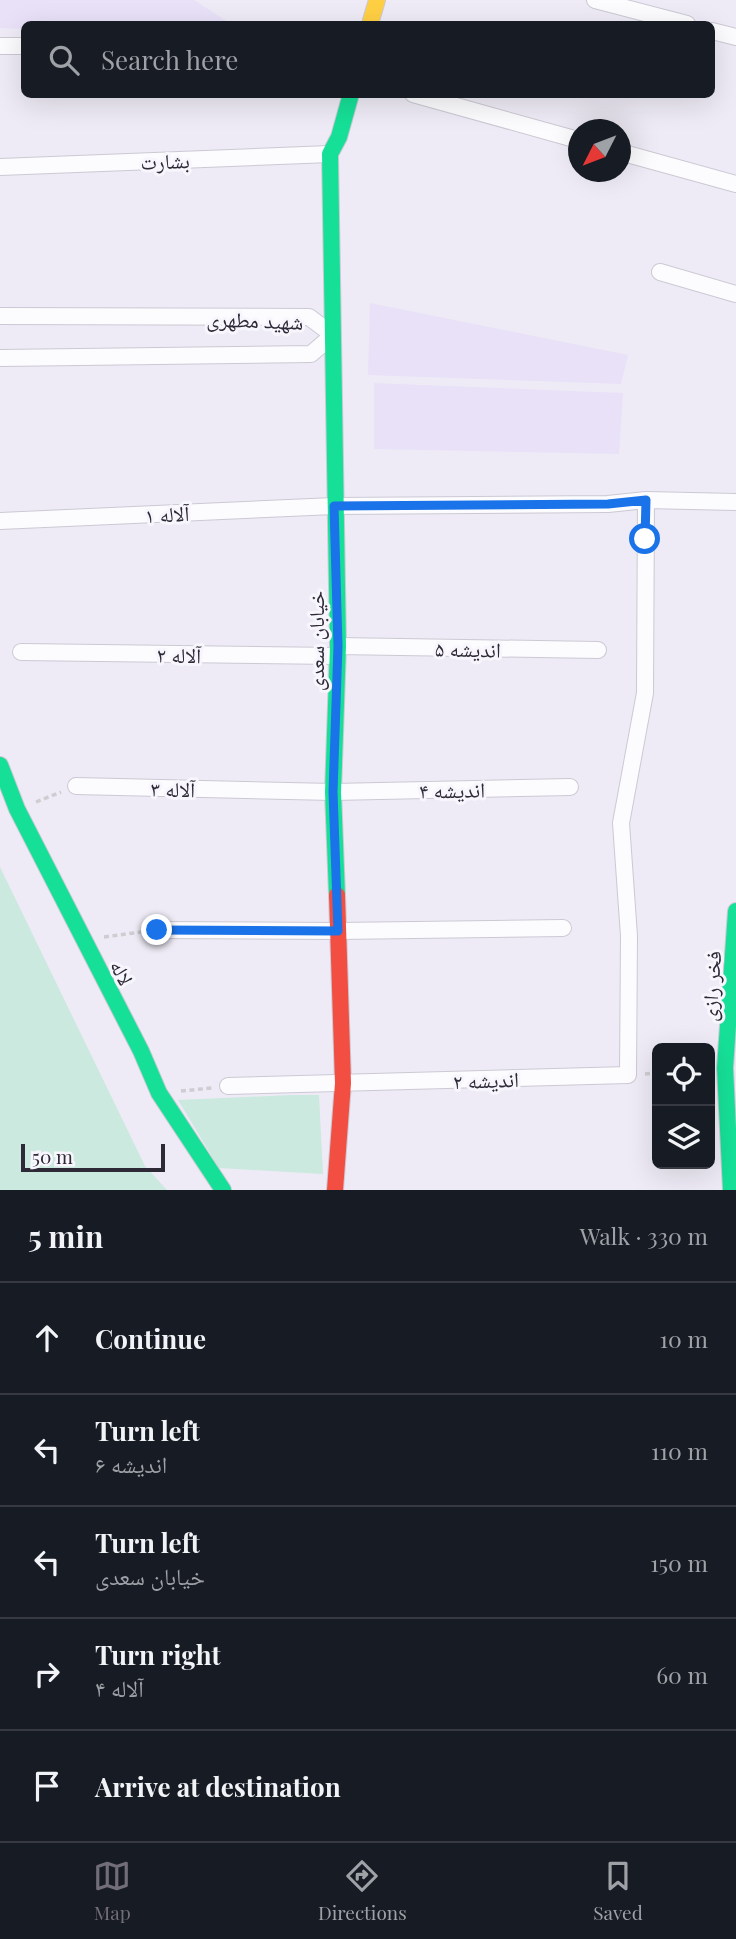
<!DOCTYPE html>
<meta charset="utf-8">
<style>
body{margin:0;font-family:"Playfair Display","Noto Naskh Arabic",serif;background:#242831;color:#f1f3f6}
.controls{position:absolute;right:21px;bottom:21px;display:grid;overflow:hidden;border-radius:10px;box-shadow:0 7px 28px #0002}
.controls button{width:63px;height:63px;display:grid;place-items:center;padding:0;border:0;border-bottom:2px solid #363941;background:#171b24;color:#f1f3f6;font:35px sans-serif}
.compass{position:absolute;left:568px;top:119px;width:63px;height:63px;border-radius:50%;background:#171b24;box-shadow:0 7px 28px #0002;rotate:228deg}
.scale{position:absolute;left:21px;bottom:18px;width:144px;box-sizing:border-box;padding-left:7px;border:4px solid #2d2936;border-top:0;font-size:19px;line-height:24px;white-space:nowrap;color:#2d2936;-webkit-text-stroke:5px #f8f6fd;paint-order:stroke}
.stop{position:absolute;width:21px;height:21px;margin:-16px;border:5px solid #1a73e8;border-radius:50%;background:#fff}
.stop.end{background:#1a73e8;border-color:#fff;box-shadow:0 2px 7px #0008}
.list{margin:0;padding:0;list-style:none}
h2{display:flex;justify-content:space-between;align-items:center;height:91px;margin:0;padding:0 28px;font-size:30px}
h2 small{font-size:23px;font-weight:400;color:#9ea1a6}
.list li{display:grid;grid-template-columns:46px 1fr auto;gap:21px;align-items:center;box-sizing:border-box;height:112px;padding:0 28px;border-top:2px solid #363941}
.list b{display:block;font-size:26px;white-space:nowrap}
.list p{margin:0;font-size:23px;white-space:nowrap;color:#9ea1a6}
.list em{font-size:23px;font-style:normal;color:#9ea1a6}
.icon{flex:none;width:38px;height:38px;fill:none;stroke:currentColor;stroke-width:2;stroke-linecap:round;stroke-linejoin:round}
.map{position:relative;flex:none;width:736px;height:1190px;overflow:hidden}
.search{position:absolute;background:#171b24;box-shadow:0 7px 28px #0002;left:21px;right:21px;top:21px;height:77px;display:flex;align-items:center;gap:18px;box-sizing:border-box;padding:0 24px;border-radius:10px;color:#9ea1a6;font-size:26px}
.sheet{height:651px;background:#171b24}
nav{display:flex;justify-content:space-around;align-items:center;box-sizing:border-box;height:98px;border-top:2px solid #363941;background:#171b24;font-size:19px;color:#9ea1a6}
nav a{display:grid;justify-items:center;gap:4px}
nav .on{color:#716d79}
.map>svg:first-child{display:block}
.built{fill:#e8e1f8}
.green{fill:#cbe9de}
.lines{fill:none;stroke-linecap:round;stroke-linejoin:round}
.street-casing{stroke:#ccc9d4;stroke-width:18}
.fast-casing{stroke:#ccc9d4;stroke-width:18}
.slow-casing{stroke:#ccc9d4;stroke-width:18}
.jam-casing{stroke:#ccc9d4;stroke-width:18}
.path{stroke:#cfcdd1;stroke-width:3.5;stroke-dasharray:5 3.5;stroke-linecap:butt}
.street{stroke:#fcfcfe;stroke-width:16}
.fast{stroke:#16e098;stroke-width:16}
.slow{stroke:#ffcf43;stroke-width:16}
.jam{stroke:#f24e42;stroke-width:16}
.route{stroke:#1a73e8;stroke-width:9}
.labels{text-anchor:middle;dominant-baseline:central;stroke-width:6;stroke-linejoin:round;paint-order:stroke}
.street-label{font-size:21px;fill:#2d2936;stroke:#f8f6fd}
</style>
<div class="map">
<svg width="736" height="1190" viewBox="0 0 736 1190">
<rect width="100%" height="100%" fill="#eeebf6"/>
<path class="built" d="M0,0H194L231,24H24V29L0,28Z
M370,303L628,355L621,384L368,375Z
M374,383L623,393L619,454L374,449Z"/>
<path class="green" d="M0,867L145,1166L167,1190H0Z
M292,1095H319L323,1174L219,1168L178,1100Z"/>
<g class="lines">
<defs>
<path id="street" d="M595,0L687,24
M712,31L736,37
M0,46H24
M413,94L578,140
M620,152L736,184
M0,167L330,154
M660,272L736,294
M0,316L309,317L333,335L311,354L0,358
M0,521L334,506L608,504L646,500L736,502
M338,646L598,650
M21,652L337,656
M76,786L333,792L570,787
M157,930L338,931L563,928
M228,1086L628,1075L629,936L621,823L645,693L646,500"/>
<path id="fast" d="M0,765L17,809L141,1051L159,1093L223,1190
M337,895L333,792L338,646L330,154L339,137L351,94
M731,1190L725,1068L736,911"/>
<path id="slow" d="M370,24L377,0"/>
<path id="jam" d="M335,1190L343,1083L337,895"/>
</defs>
<use href="#street" class="street-casing"/>
<use href="#fast" class="fast-casing"/>
<use href="#slow" class="slow-casing"/>
<use href="#jam" class="jam-casing"/>
<path class="path" d="M36,802L61,792
M104,937L141,932
M645,1074L657,1073
M181,1091L212,1088"/>
<use href="#street" class="street"/>
<use href="#fast" class="fast"/>
<use href="#slow" class="slow"/>
<use href="#jam" class="jam"/>
</g>
<g class="lines">
<path class="route" d="M157,930L338,931L333,792L338,646L334,506L608,504L646,500L645,539"/>
</g>
<g class="labels">
<g class="street-label">
<text transform="translate(165 160) rotate(-2)">بشارت</text>
<text transform="translate(255 319) rotate(2)">شهید مطهری</text>
<text transform="translate(167 513) rotate(-3)">آلاله ۱</text>
<text transform="translate(315 641) rotate(-90)">خیابان سعدی</text>
<text transform="translate(468 648) rotate(1)">اندیشه ۵</text>
<text transform="translate(179 654) rotate(1)">آلاله ۲</text>
<text transform="translate(173 788) rotate(1)">آلاله ۳</text>
<text transform="translate(452 789) rotate(-1)">اندیشه ۴</text>
<text transform="translate(123 972) rotate(63)">لاله</text>
<text transform="translate(710 986) rotate(-86)">فخر رازی</text>
<text transform="translate(486 1079) rotate(-2)">اندیشه ۲</text>
</g>
</g>
</svg>
<div class="controls">
<button><svg class="icon" aria-label="locate" viewBox="0 0 24 24"><circle cx="12" cy="12" r="6"/><path d="M12 2v4M12 18v4M2 12h4M18 12h4"/></svg></button>
<button><svg class="icon" aria-label="layers" viewBox="0 0 24 24"><path d="M12 4l9 5-9 5-9-5zM3 14l9 5 9-5"/></svg></button>
</div>
<svg class="compass" viewBox="-18 -18 36 36"><path d="M0-13l5 13h-10z" fill="#e53935"/><path d="M0 13l5-13h-10z" fill="#9ea1a6"/></svg>
<div class="scale">50 m</div>
<div class="stop" style="left:645px;top:539px"></div>
<div class="stop end" style="left:157px;top:930px"></div>
<div class="search"><svg class="icon" aria-label="search" viewBox="0 0 24 24"><circle cx="10" cy="10" r="6"/><path d="M15 15l6 6"/></svg>Search here</div>
</div>
<section class="sheet">
<h2>5 min<small>Walk · 330 m</small></h2>
<ul class="list">
<li><svg class="icon" aria-label="ahead" viewBox="0 0 24 24"><path d="M12 20V5M6 11l6-6 6 6"/></svg><div><b>Continue</b></div><em>10 m</em></li>
<li><svg class="icon" aria-label="left" viewBox="0 0 24 24"><path d="M17 20v-9H6M10 6l-5 5 5 5"/></svg><div><b>Turn left</b><p>اندیشه ۶</p></div><em>110 m</em></li>
<li><svg class="icon" aria-label="left" viewBox="0 0 24 24"><path d="M17 20v-9H6M10 6l-5 5 5 5"/></svg><div><b>Turn left</b><p>خیابان سعدی</p></div><em>150 m</em></li>
<li><svg class="icon" aria-label="right" viewBox="0 0 24 24"><path d="M7 20v-9h11M14 6l5 5-5 5"/></svg><div><b>Turn right</b><p>آلاله ۴</p></div><em>60 m</em></li>
<li><svg class="icon" aria-label="arrive" viewBox="0 0 24 24"><path d="M6 21V4h12l-3 4 3 4H6"/></svg><div><b>Arrive at destination</b></div></li>
</ul>
</section>
<nav>
<a class="on"><svg class="icon" aria-label="map" viewBox="0 0 24 24"><path d="M3 6l6-2 6 2 6-2v14l-6 2-6-2-6 2zM9 4v14M15 6v14"/></svg>Map</a>
<a><svg class="icon" aria-label="directions" viewBox="0 0 24 24"><path d="M12 3l9 9-9 9-9-9zM9 14v-3h6M13 9l2 2-2 2"/></svg>Directions</a>
<a><svg class="icon" aria-label="saved" viewBox="0 0 24 24"><path d="M7 4h10v16l-5-4-5 4z"/></svg>Saved</a>
</nav>
